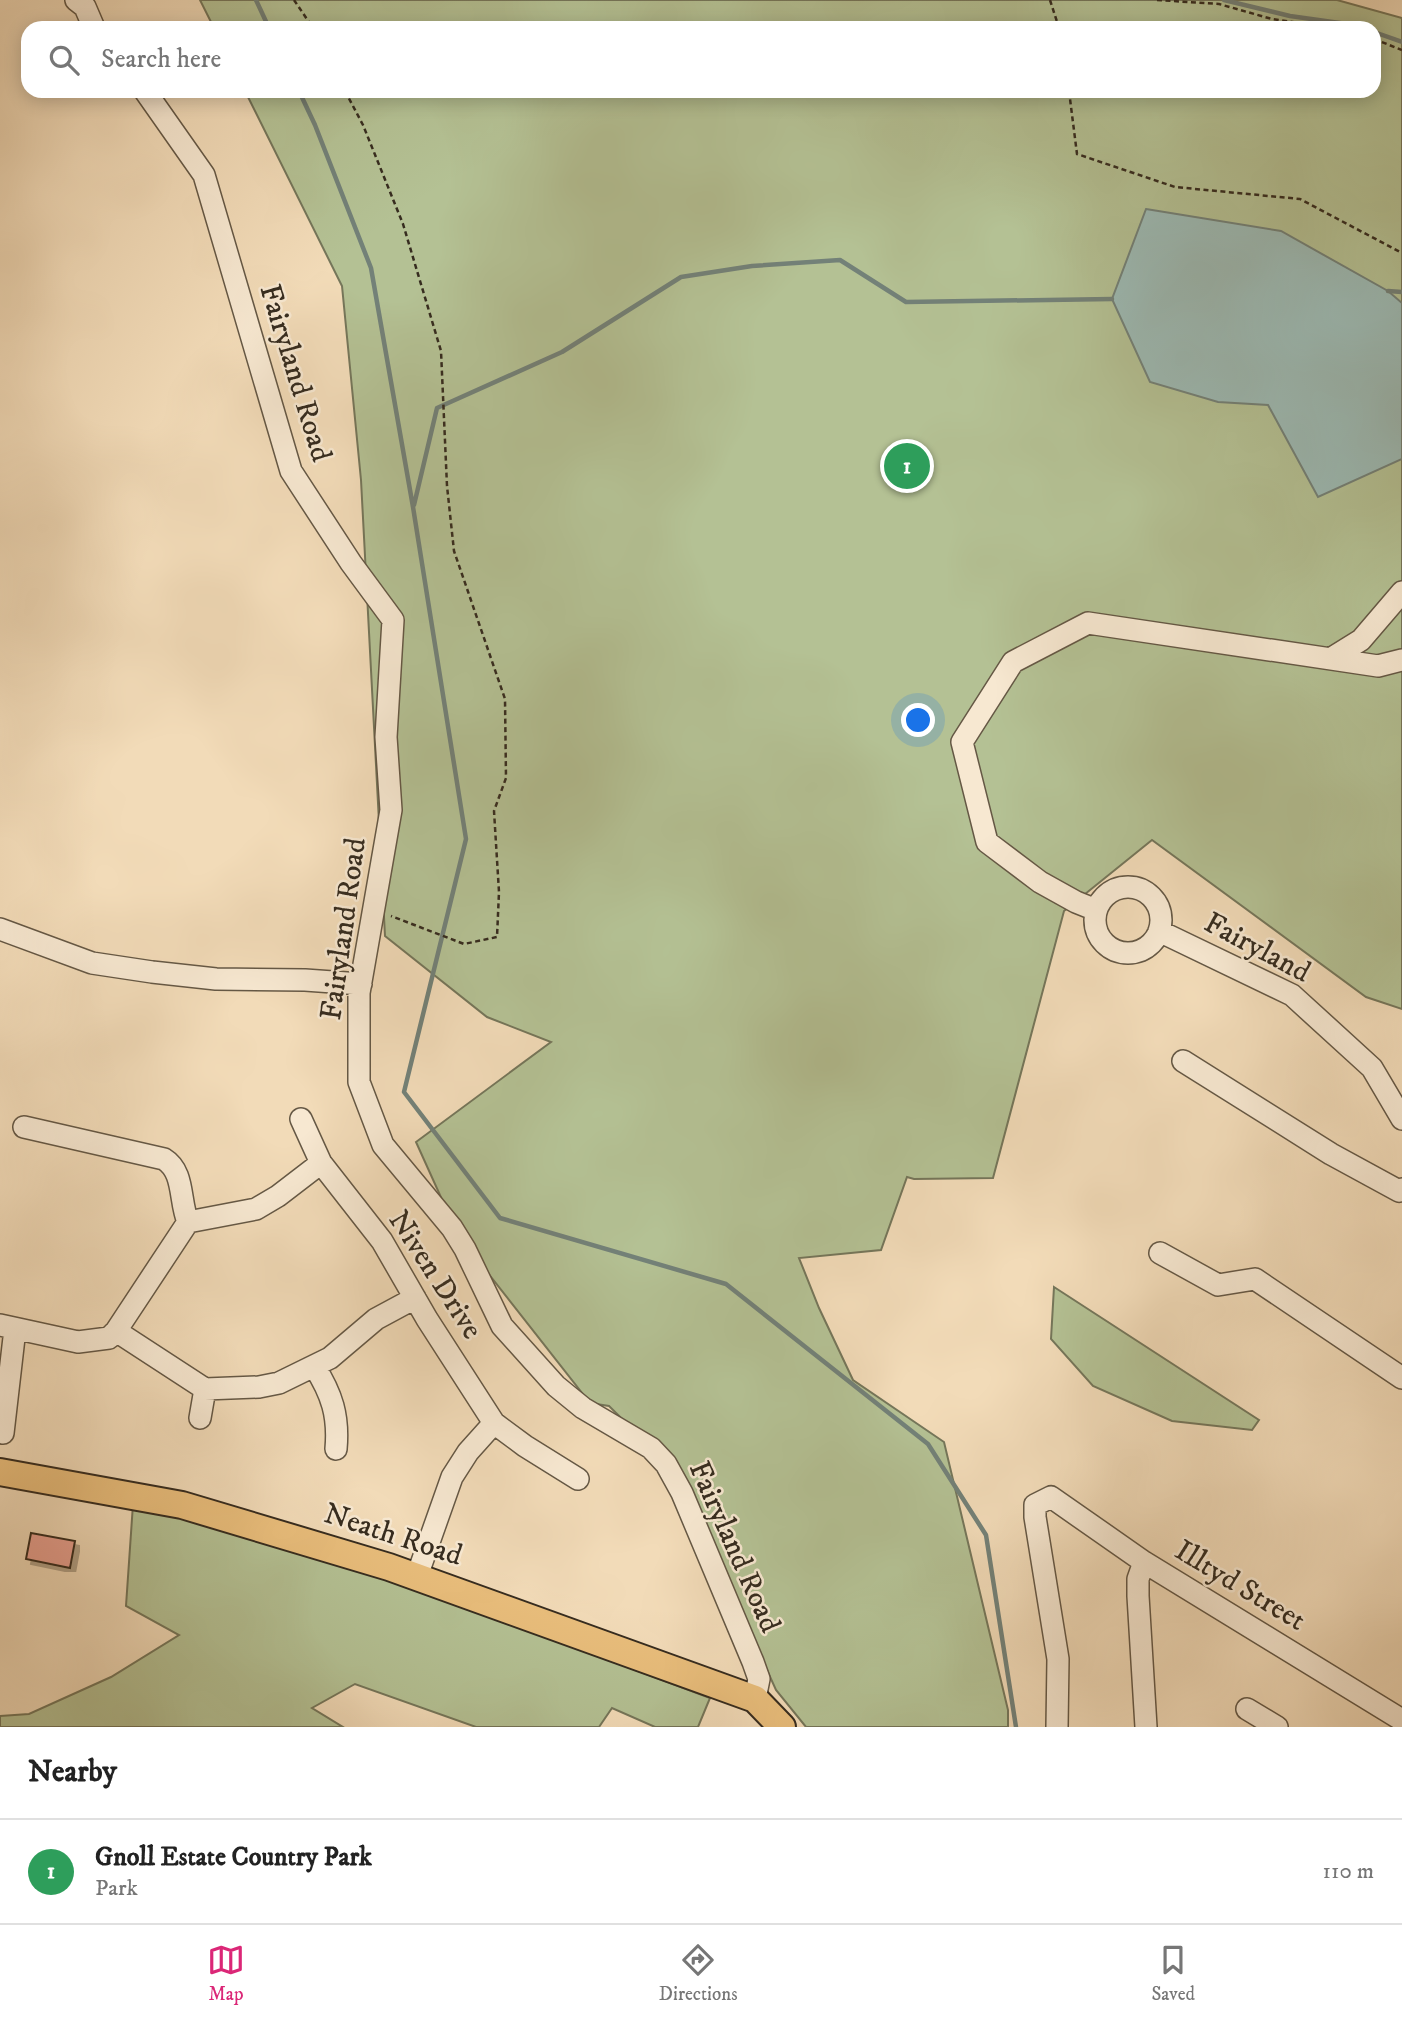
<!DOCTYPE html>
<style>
body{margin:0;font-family:"IM FELL DW Pica",serif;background:#f6f6f6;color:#222}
.you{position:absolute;left:919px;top:721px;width:24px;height:24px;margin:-18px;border:5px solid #fff;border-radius:50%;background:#1a73e8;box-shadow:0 0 0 10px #1a73e833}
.badge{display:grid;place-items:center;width:46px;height:46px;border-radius:50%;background:#db2777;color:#fff;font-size:23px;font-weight:700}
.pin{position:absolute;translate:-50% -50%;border:4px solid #fff;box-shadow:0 2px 7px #0006}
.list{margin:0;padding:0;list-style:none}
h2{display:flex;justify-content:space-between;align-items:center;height:91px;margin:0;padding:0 28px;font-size:30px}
h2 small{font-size:23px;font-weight:400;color:#767676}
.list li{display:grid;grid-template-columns:46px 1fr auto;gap:21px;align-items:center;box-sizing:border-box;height:105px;padding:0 28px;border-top:2px solid #e0e0e0}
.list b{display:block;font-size:26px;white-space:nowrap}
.list p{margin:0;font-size:23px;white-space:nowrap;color:#767676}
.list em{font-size:23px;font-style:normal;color:#767676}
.icon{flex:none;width:38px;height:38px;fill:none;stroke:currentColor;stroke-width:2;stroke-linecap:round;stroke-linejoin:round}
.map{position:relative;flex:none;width:1402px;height:1727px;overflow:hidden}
.search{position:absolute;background:#fff;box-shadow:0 4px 18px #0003;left:21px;right:21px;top:21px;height:77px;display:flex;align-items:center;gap:18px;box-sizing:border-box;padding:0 24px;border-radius:21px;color:#767676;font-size:26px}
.sheet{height:196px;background:#fff}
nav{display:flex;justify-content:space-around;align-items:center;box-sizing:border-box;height:98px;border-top:2px solid #e0e0e0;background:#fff;font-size:19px;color:#767676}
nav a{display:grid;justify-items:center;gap:4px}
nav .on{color:#db2777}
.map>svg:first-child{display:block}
.green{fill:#b4c194;stroke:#75765a;stroke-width:2}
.water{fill:#9cbab4;stroke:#738178;stroke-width:2}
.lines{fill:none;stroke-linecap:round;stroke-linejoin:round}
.stream{stroke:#738178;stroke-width:4.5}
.building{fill:#eaa192;stroke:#362c1f;stroke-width:2;filter:url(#shadow)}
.minor-casing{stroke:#655845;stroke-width:24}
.major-casing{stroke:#362c1f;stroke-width:30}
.path{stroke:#362c1f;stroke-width:2.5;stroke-dasharray:5 3.5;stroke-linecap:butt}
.minor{stroke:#f7e8d1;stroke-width:21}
.major{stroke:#e9be7c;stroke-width:26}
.labels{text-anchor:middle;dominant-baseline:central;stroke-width:5;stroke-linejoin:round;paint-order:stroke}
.street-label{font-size:30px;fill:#362c1f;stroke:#f7e8d1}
</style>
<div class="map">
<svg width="1402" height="1727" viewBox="0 0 1402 1727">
<defs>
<filter id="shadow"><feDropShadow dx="5" dy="5" stdDeviation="0" flood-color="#0004"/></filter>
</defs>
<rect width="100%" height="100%" fill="#f2dbb8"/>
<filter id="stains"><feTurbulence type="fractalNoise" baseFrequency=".00286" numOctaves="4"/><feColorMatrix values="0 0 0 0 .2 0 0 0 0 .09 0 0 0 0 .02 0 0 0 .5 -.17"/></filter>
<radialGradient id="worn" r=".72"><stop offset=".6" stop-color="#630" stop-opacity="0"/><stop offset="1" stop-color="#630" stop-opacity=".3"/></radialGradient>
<path class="green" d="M200,0H1337L1402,18V1009L1366,997L1152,840L1064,911L993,1178L914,1179L907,1177L881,1250L799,1258L819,1308L853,1380L944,1442L1008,1710V1727H806L776,1690L679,1475L609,1406L590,1403L458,1235L416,1142L551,1042L487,1017L385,936L361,480L342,286L245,91H1374V28H214Z
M1054,1287L1259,1420L1252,1430L1172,1421L1093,1386L1051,1339Z
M133,1504L361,1567L710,1698L698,1727H655L612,1708L599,1727H476L355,1684L312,1708L343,1727H0V1716L29,1714L111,1677L179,1635L126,1606Z"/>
<path class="water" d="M1146,209L1281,231L1388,291L1402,303V459L1318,497L1268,405L1218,402L1150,382L1112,299Z"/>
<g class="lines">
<path class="stream" d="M256,0L269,28
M1224,0L1290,16L1354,25L1363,28
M1374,32L1402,42
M299,91L315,125L371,268L413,507L466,839L404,1092L500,1218L726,1284L928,1444L986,1535L1016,1727
M1388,291L1402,292
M414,505L437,408L562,352L681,277L752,266L840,260L906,302L1112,299"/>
</g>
<path class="building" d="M31,1533L75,1541L70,1568L26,1559Z"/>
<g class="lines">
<defs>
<path id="minor" d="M76,0L85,7L94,28
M145,91L204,175L291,471L351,563L393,620L386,737L391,810L359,993V1082L383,1145L452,1228L465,1249L502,1326L556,1386L583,1408L651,1448L666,1464L682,1493L753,1662L759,1679L755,1699
M1332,658L1361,640L1402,592
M1095 920a33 33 0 1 1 66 0a33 33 0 1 1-66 0Z
M1096,910L1076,902L1040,882L987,842L962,742L1013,662L1088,623L1378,666L1402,660
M0,929L92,963L152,972L216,979L305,980L361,984
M1159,931L1292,995L1372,1068L1402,1119
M1183,1061L1331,1154L1399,1191L1402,1189
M301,1119L321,1163L382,1241L427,1319L494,1423
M24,1127L164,1159C185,1172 179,1201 188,1222
M1160,1253L1218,1285L1255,1279L1402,1378
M0,1325L78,1342L109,1338L116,1331L188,1222L256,1209L278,1196L321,1163
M116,1331L205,1389L259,1387L279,1383L330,1358L376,1319L415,1298
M314,1366C332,1394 339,1416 336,1449
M200,1418L205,1389
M3,1433L15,1329
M1144,1562L1138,1579V1596L1146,1727
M417,1576L452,1477L468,1452L494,1423L525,1446L578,1479
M1247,1709L1277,1727
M1057,1727L1058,1659L1035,1517V1505L1051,1497L1144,1562L1402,1720"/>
<path id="major" d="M0,1472L182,1505L389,1567L755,1699L782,1727"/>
</defs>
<use href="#minor" class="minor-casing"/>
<use href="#major" class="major-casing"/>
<path class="path" d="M294,0L313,28
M1050,0L1059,28
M1157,0L1219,4L1272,19L1331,28
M1374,39L1402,50
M345,91L363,125L403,224L441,351L447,486L454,551L505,699L506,778L494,811L499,892L497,937L464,944L391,916
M1069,91L1077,154L1175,187L1300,199L1402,253"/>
<use href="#minor" class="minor"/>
<use href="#major" class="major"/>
</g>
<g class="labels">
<g class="street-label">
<text transform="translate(295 373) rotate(73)">Fairyland Road</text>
<text transform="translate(344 929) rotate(-82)">Fairyland Road</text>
<text transform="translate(1257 948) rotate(28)">Fairyland</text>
<text transform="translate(435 1275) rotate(57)">Niven Drive</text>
<text transform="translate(393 1535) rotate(18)">Neath Road</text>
<text transform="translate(734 1547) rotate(66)">Fairyland Road</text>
<text transform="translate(1240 1586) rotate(31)">Illtyd Street</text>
</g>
</g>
<rect width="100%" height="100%" filter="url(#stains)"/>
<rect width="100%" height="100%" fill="url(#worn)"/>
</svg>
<div class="you"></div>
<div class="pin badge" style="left:907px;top:466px;background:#2e9e5b">1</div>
<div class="search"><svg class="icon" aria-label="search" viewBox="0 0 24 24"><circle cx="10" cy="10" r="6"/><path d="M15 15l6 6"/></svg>Search here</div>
</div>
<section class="sheet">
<h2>Nearby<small></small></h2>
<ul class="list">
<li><span class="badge" style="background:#2e9e5b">1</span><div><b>Gnoll Estate Country Park</b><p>Park</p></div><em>110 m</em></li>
</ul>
</section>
<nav>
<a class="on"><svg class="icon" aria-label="map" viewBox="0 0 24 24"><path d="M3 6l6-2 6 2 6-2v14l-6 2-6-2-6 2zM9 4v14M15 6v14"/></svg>Map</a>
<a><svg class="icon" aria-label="directions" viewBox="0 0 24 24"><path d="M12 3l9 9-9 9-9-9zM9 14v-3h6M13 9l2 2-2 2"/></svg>Directions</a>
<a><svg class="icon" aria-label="saved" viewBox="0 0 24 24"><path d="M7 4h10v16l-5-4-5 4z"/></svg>Saved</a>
</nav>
